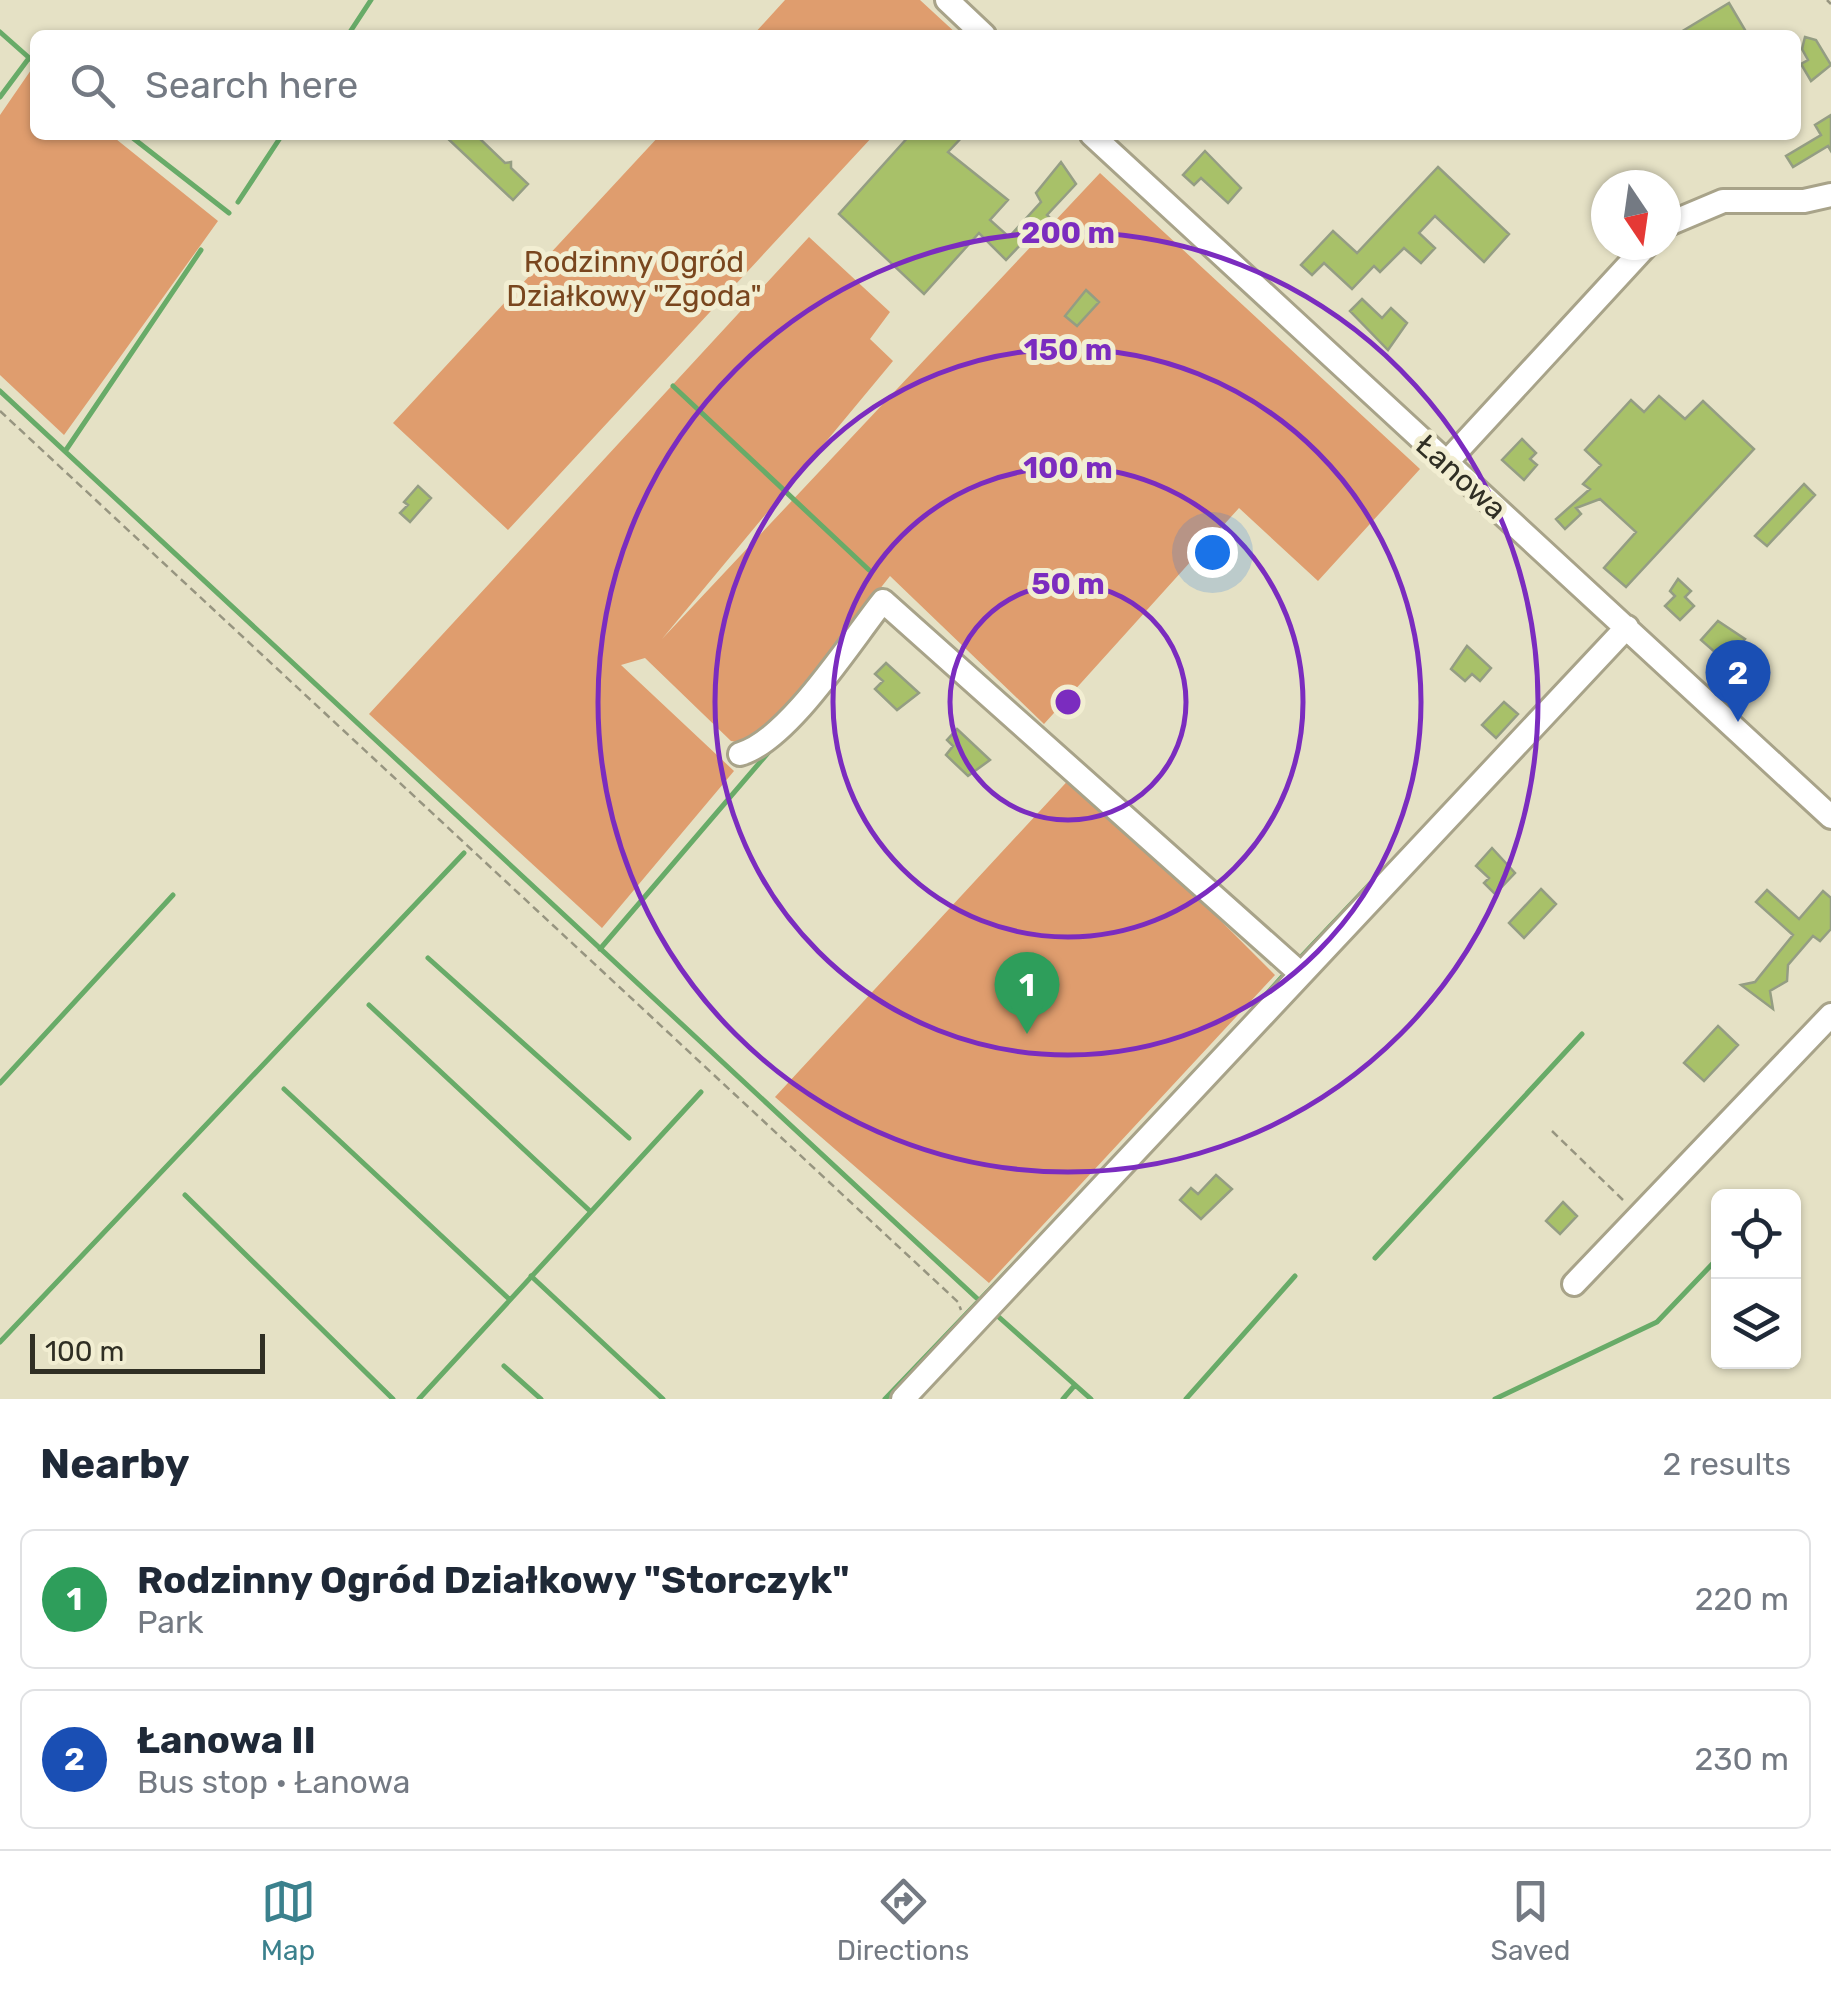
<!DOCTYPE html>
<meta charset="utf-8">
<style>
body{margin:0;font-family:Rubik,sans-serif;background:#f2f2f3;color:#1f2937}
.controls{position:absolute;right:30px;bottom:30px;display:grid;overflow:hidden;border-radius:15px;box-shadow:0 2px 8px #0004}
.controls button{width:90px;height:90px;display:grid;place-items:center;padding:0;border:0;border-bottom:2px solid #e0e1e3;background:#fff;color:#1f2937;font:50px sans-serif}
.compass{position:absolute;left:1591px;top:170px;width:90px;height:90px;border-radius:50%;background:#fff;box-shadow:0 2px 8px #0004;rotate:167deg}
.scale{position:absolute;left:30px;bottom:25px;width:235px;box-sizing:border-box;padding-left:10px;border:5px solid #302f24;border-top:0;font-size:28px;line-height:35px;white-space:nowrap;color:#302f24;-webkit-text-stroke:8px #f2eed2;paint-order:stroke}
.you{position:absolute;left:1212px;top:552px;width:35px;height:35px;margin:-25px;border:8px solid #fff;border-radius:50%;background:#1a73e8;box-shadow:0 0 0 15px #1a73e833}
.badge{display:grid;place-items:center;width:65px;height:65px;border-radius:50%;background:#3b818d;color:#fff;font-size:32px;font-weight:700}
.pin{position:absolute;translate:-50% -82px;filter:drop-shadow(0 2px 5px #0008)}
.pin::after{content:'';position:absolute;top:52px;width:35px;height:30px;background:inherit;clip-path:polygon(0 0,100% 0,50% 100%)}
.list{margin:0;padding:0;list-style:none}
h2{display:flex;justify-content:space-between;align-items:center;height:130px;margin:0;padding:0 40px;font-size:42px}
h2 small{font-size:32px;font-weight:400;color:#747a83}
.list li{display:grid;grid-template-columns:65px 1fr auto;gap:30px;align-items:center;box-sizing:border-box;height:140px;margin:0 20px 20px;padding:0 20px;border:2px solid #e0e1e3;border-radius:15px}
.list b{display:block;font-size:38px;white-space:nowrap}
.list p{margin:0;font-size:32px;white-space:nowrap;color:#747a83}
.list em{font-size:32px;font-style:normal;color:#747a83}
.icon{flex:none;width:55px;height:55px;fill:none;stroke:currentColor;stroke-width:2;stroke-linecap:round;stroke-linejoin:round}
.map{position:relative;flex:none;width:1831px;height:1399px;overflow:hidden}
.search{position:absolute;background:#fff;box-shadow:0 2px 8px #0004;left:30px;right:30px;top:30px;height:110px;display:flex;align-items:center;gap:25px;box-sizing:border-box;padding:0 35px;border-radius:15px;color:#747a83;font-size:38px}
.sheet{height:450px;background:#fff}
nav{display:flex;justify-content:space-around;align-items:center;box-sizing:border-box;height:140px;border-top:2px solid #e0e1e3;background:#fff;font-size:28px;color:#747a83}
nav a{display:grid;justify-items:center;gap:5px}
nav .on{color:#3b818d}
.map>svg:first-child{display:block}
.green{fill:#df9d6e}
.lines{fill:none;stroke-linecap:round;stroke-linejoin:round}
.stream{stroke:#68ab68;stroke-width:5}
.building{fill:#a8c169;stroke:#949d83;stroke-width:2.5}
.minor-casing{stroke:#a8a389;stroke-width:28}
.path{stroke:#979580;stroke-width:2.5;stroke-dasharray:8 5;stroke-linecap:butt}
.minor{stroke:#fff;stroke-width:22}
.ring{fill:none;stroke:#7b2cbf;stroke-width:5}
.labels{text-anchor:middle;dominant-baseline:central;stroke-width:10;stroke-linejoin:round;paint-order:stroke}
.park-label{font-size:30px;fill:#79461e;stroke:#f2eed2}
.street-label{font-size:30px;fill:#302f24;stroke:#f2eed2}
.centre{fill:#7b2cbf;stroke:#f2eed2;stroke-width:5}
.ring-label{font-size:30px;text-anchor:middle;font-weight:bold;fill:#7b2cbf;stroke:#f2eed2;stroke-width:10;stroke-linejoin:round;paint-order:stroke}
</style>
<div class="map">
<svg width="1831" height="1399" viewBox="0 0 1831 1399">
<rect width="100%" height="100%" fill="#e5e1c5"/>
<path class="green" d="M785,0H920L958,35H753Z
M31,70L35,74V135H111L218,221L64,435L0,375V115Z
M660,135H874L508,530L393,423Z
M1100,173L1420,469L1318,581L1239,508L1044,724L890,576L757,745L731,741L645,658L621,665L734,771L602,928L369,714L809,237L890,312L870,339L893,361L662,639Z
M1074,774L1275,975L989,1283L775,1097Z"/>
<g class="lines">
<path class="stream" d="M0,32L35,63
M348,35L371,0
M0,97L29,58
M129,135L229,213
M238,202L282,135
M673,386L869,570
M0,391L983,1304
M66,450L201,250
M600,949L773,747
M1301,957L1370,884
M428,958L629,1138
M369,1005L590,1211
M1254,1008L1282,977
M0,1083L173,895
M284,1089L509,1299
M185,1195L393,1399
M1375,1258L1582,1034
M531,1276L663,1399
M992,1311L1091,1399
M0,1342L464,853
M504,1366L541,1399
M419,1399L701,1092
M885,1399L1038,1239
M1063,1399L1075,1385
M1186,1399L1295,1276
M1495,1399L1657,1322L1718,1258"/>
</g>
<path class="building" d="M1729,3L1748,35H1676L1704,18Z
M1805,37L1816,40L1831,65L1811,81L1801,64L1808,60L1802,49Z
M1831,115V151L1828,146L1793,167L1786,156L1821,135L1815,125Z
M444,135H476L505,163L511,162V168L528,184L513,200Z
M910,135H964L948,152L1008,200L990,220L1009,237L1041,202L1036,193L1061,162L1076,184L1047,215L1053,221L1031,246L1025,240L1006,260L979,233L924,294L839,214Z
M1205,151L1241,188L1228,203L1201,178L1194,185L1183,175Z
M1438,167L1509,234L1484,262L1435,216L1419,233L1435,248L1421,263L1404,248L1380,272L1374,266L1352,289L1324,263L1312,275L1301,265L1333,231L1357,253Z
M1086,290L1099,302L1077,326L1065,316Z
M1362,299L1382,318L1391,308L1407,323L1388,350L1350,311Z
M1659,396L1685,419L1703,401L1754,449L1626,587L1604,568L1636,532L1600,499L1576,508L1581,514L1565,529L1556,519L1590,489L1583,484L1601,465L1585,450L1631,400L1644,412Z
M1522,439L1536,453L1530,459L1537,465L1524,480L1502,460Z
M1804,484L1815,495L1767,546L1755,536Z
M418,486L431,498L410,522L400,513L408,505L404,502Z
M1678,579L1691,591L1685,597L1694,606L1680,620L1665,606L1675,596L1670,591Z
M1718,621L1745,639L1725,661L1701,640Z
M1467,646L1491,668L1480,681L1472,674L1465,681L1451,669Z
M886,663L919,693L897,710L875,689L883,681L875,674Z
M1504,702L1518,714L1496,738L1482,725Z
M957,729L990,760L968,776L946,755L953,746L947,740Z
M1492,848L1515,873L1495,894L1484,883L1489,878L1476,866Z
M1541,889L1556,904L1524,938L1509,923Z
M1767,890L1799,919L1823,891L1831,898V929L1820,941L1813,936L1788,965L1787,981L1770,991L1773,1009L1741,985L1755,982L1793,935L1756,902Z
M1718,1026L1738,1045L1704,1081L1684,1063Z
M1216,1175L1232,1189L1201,1219L1180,1200L1191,1188L1198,1194Z
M1563,1202L1577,1216L1560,1234L1546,1221Z"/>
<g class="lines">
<defs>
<path id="minor" d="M947,0L984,35
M1092,135L1831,817
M1666,225L1723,201H1804L1831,195
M1446,463L1647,245
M740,754C788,741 851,641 883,601L1301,974
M1574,1284L1831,1015
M903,1399L1627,627"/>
</defs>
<use href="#minor" class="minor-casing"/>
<path class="path" d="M1827,0L1831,4
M0,411L958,1302L961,1310
M1552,1131L1624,1201"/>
<use href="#minor" class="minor"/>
</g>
<g class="ring">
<circle cx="1068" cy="702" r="118"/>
<circle cx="1068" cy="702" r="235"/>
<circle cx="1068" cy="702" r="353"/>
<circle cx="1068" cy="702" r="470"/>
</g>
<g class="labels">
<g class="park-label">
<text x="634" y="262">Rodzinny Ogród<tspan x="634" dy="34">Działkowy "Zgoda"</tspan></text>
</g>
<g class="street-label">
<text transform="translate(1461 477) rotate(42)">Łanowa</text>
</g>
</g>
<circle cx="1068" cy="702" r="15" class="centre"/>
<g class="ring-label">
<text x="1068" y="243">200 m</text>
<text x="1068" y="360">150 m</text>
<text x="1068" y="478">100 m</text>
<text x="1068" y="594">50 m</text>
</g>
</svg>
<div class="controls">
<button><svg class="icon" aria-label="locate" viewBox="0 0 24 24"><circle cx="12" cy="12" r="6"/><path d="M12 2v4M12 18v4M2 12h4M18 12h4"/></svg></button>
<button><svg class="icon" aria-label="layers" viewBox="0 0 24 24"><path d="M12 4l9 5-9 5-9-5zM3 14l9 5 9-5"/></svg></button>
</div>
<svg class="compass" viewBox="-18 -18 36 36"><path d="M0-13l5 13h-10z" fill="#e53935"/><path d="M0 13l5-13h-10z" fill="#747a83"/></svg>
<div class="scale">100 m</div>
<div class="you"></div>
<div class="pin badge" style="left:1027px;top:1034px;background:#2e9e5b">1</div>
<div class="pin badge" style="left:1738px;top:722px;background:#1a4fb4">2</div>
<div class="search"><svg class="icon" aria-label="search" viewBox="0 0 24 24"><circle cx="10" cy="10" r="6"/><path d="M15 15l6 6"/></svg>Search here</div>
</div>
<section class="sheet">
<h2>Nearby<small>2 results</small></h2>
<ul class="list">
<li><span class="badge" style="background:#2e9e5b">1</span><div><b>Rodzinny Ogród Działkowy &quot;Storczyk&quot;</b><p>Park</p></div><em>220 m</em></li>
<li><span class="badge" style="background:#1a4fb4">2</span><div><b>Łanowa II</b><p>Bus stop · Łanowa</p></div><em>230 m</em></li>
</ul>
</section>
<nav>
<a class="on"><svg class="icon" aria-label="map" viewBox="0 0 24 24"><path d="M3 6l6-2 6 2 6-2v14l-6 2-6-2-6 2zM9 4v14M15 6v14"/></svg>Map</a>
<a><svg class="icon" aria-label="directions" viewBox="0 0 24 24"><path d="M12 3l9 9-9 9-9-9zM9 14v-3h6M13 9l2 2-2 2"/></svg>Directions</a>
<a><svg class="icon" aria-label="saved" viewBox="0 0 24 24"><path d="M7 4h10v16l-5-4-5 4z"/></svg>Saved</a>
</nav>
